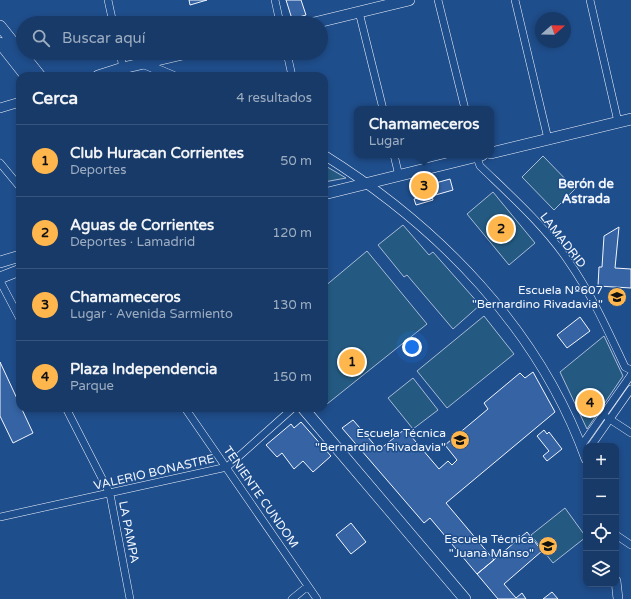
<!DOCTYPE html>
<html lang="es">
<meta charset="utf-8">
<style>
body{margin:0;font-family:"Varela Round",sans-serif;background:#20416f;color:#f1f3f6}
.controls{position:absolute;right:12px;bottom:12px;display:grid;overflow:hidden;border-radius:8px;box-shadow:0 2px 6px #0003}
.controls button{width:36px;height:36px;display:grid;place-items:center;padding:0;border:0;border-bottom:1px solid #36547d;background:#173a69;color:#f1f3f6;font:20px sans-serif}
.compass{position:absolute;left:535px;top:12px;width:36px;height:36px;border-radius:50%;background:#173a69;box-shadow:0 2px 6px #0003;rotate:70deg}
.you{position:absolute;left:412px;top:347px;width:14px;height:14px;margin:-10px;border:3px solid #fff;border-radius:50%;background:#1a73e8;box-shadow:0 0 0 6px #1a73e833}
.badge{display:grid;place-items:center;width:26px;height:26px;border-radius:50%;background:#ffb74d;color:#111;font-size:13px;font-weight:700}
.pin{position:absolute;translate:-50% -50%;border:2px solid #fff;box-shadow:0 1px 4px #0006}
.popup{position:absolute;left:354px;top:106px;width:140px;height:52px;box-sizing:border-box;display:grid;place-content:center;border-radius:8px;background:#173a69;filter:drop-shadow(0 1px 3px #0005);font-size:13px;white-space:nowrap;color:#9eadc0}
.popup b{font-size:15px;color:#f1f3f6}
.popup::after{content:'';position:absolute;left:50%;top:100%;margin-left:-8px;border:8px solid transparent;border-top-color:#173a69}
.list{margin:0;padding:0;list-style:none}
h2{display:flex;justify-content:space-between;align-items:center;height:52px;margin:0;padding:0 16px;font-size:17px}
h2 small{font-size:13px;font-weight:400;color:#9eadc0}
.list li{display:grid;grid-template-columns:26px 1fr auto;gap:12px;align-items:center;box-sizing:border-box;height:72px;padding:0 16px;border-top:1px solid #36547d}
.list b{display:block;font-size:15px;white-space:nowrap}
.list p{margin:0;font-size:13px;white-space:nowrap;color:#9eadc0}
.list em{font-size:13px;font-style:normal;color:#9eadc0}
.icon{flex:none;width:22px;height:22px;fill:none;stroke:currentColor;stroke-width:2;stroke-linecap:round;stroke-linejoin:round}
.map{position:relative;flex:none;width:631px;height:599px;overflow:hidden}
.search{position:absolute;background:#173a69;box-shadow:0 2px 6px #0003;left:16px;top:16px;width:312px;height:44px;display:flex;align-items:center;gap:10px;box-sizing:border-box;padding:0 14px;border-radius:22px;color:#9eadc0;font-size:15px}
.panel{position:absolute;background:#173a69;box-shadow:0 2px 6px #0003;left:16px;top:72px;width:312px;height:340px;border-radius:12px}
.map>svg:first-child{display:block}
.green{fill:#245a82;stroke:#a8bbd7}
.building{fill:#3563a3;stroke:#f2f6ff}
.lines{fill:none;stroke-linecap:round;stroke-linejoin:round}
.minor-casing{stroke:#f2f6ff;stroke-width:8}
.tertiary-casing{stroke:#f2f6ff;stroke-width:10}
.secondary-casing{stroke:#f2f6ff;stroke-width:12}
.minor{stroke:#1f4e8c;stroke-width:7}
.tertiary{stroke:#1f4e8c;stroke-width:9}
.secondary{stroke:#1f4e8c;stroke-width:11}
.labels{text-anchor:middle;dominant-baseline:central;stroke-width:3;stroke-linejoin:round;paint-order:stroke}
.street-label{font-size:12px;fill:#f2f6ff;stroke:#1f4e8c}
.poi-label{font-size:12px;fill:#f2f6ff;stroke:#1f4e8c;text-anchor:end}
.neighbourhood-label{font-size:13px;font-weight:bold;fill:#f2f6ff;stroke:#1f4e8c}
</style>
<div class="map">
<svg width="631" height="599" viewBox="0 0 631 599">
<rect width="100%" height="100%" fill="#1f4e8c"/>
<path class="green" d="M543,156L575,189L554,210L522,177Z
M324,165L346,178L324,182Z
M493,192L535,243L509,265L467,214Z
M403,225L429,255L433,252L480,305L453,329L407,275L404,277L378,245Z
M367,251L427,324L327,404L324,400V287Z
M484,316L514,354L447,408L417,371Z
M604,336L623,376L587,429L560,372Z
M413,378L438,410L413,429L388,398Z
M565,508L586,537L553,563L531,535Z"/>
<path class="building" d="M189,0H207L190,5Z
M286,0H301L306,15L292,19Z
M450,179L453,190L432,196L433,200L416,205L414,199L423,196L421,187Z
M619,227L615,268L631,269V288L598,286L599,267H602L604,236Z
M580,317L590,331L567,348L557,335Z
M0,362L33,433L13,443L0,416Z
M533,372L555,412L446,503L494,560L477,574L430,518L424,523L342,428L353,420L379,450L405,429L439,469L448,461L452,465L457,460L445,445L488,409L484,403L520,373L525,378Z
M301,422L331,456L313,472L303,461L294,469L282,453L277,457L266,445L291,424L294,428Z
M544,430L547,434L549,432L562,449L547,461L543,456L549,451L537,436Z
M351,523L366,542L351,554L336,535Z
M527,532L542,551L504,584L516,598L522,593L526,599H498L477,574Z
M552,592L558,599H543Z"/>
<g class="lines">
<defs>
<path id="minor" d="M108,0L113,23
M275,0L280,23
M438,0L465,109
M515,0L548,139
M590,0L618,122
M359,12L383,109
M120,53L123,68
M287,53L292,76
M394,155L399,176
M476,155L480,166C511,196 545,226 569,262C592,295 608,331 625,367L631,370
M0,163L20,187
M0,281L20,319
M66,408L110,494L130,599
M185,408L317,599
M608,418L631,433
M581,446L631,375
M591,446L631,389
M0,517L227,467L293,408
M616,535L631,545
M292,599L308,586"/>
<path id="tertiary" d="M142,63L173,76
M0,108L20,102
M324,155C439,227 539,329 586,459
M616,581L618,599"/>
<path id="secondary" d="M314,23L409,0
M0,26L40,76
M0,43L26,76
M98,76L123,68L187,53
M491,153L631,119
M324,194L482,155
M0,262L20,256
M0,278L20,270
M303,408L465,599"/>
</defs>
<use href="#minor" class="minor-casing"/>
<use href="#tertiary" class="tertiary-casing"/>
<use href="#secondary" class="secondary-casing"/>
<use href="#minor" class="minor"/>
<use href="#tertiary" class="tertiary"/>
<use href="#secondary" class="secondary"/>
</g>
<defs>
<symbol id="school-disc" viewBox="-11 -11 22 22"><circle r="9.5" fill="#ffb74d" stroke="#1f4e8c"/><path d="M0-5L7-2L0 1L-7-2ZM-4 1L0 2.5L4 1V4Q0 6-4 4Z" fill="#111"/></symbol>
</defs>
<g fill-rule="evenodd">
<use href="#school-disc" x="606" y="286" width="22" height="22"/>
<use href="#school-disc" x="449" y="429" width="22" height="22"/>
<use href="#school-disc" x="537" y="535" width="22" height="22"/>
</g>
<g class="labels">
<g class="street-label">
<text transform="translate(563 240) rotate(52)">LAMADRID</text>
<text transform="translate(154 472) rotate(-13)">VALERIO BONASTRE</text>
<text transform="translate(261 497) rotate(55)">TENIENTE CUNDOM</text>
<text transform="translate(129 532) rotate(79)">LA PAMPA</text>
</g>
<g class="poi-label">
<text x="603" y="290">Escuela Nº607<tspan x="603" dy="14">"Bernardino Rivadavia"</tspan></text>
<text x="446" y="433">Escuela Técnica<tspan x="446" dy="14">"Bernardino Rivadavia"</tspan></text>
<text x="534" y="539">Escuela Técnica<tspan x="534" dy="14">"Juana Manso"</tspan></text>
</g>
<g class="neighbourhood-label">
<text x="586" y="184">Berón de<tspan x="586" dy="15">Astrada</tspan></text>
</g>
</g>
</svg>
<div class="controls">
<button>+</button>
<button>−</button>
<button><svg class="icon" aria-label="locate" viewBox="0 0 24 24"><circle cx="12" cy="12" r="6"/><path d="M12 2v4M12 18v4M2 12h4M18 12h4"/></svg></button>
<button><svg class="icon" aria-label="layers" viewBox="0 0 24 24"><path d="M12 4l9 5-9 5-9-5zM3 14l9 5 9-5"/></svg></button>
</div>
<svg class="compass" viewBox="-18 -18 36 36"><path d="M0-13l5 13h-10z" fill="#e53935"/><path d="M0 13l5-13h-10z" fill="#9eadc0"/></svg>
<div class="you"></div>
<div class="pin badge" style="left:352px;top:362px">1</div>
<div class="pin badge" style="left:501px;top:229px">2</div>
<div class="pin badge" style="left:424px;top:186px">3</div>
<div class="popup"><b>Chamameceros</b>Lugar</div>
<div class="pin badge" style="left:590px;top:403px">4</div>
<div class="search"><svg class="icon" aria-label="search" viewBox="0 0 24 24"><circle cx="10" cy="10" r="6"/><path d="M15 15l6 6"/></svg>Buscar aquí</div>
<section class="panel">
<h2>Cerca<small>4 resultados</small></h2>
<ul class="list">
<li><span class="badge">1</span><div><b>Club Huracan Corrientes</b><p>Deportes</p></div><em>50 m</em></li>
<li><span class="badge">2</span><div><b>Aguas de Corrientes</b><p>Deportes · Lamadrid</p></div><em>120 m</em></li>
<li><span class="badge">3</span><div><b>Chamameceros</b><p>Lugar · Avenida Sarmiento</p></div><em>130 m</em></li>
<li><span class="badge">4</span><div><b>Plaza Independencia</b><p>Parque</p></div><em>150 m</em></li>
</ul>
</section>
</div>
